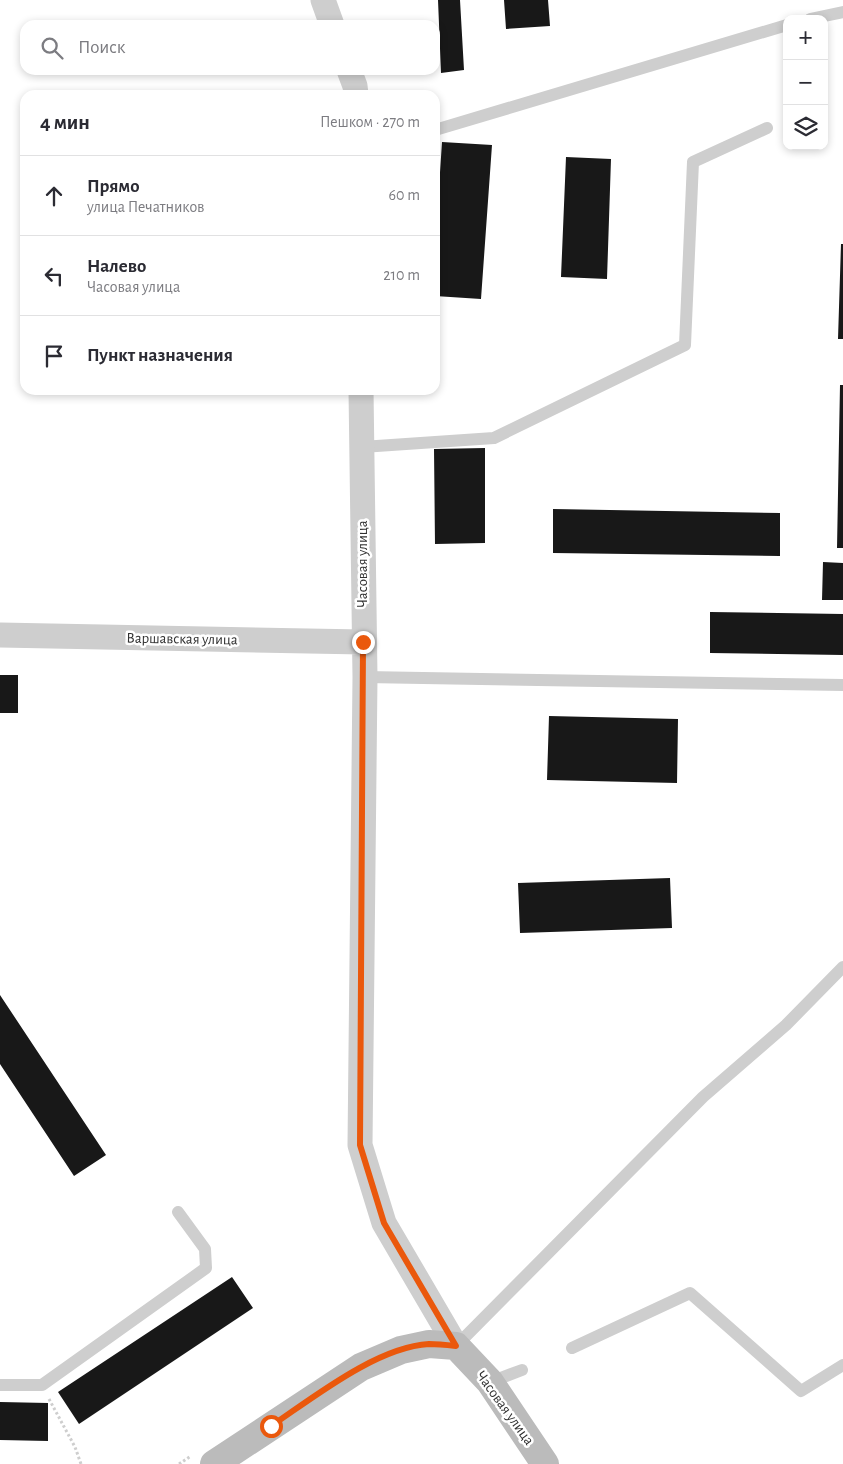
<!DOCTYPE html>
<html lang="ru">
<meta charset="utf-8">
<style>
body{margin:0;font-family:"Alegreya Sans",sans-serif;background:#f7f7f7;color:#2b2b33}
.controls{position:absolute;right:15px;top:15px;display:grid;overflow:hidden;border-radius:10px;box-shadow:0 2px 8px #0003}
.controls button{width:45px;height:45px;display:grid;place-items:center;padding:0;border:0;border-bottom:1px solid #e1e1e2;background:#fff;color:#2b2b33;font:25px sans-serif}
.stop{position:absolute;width:15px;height:15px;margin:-11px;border:4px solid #ea580c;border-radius:50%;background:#fff}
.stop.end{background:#ea580c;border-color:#fff;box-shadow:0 1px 5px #0008}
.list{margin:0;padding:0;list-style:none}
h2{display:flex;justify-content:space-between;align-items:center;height:65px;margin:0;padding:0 20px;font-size:21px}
h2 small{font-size:16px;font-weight:400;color:#7c7c81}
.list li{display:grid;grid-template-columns:32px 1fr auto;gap:15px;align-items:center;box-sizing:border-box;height:80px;padding:0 20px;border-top:1px solid #e1e1e2}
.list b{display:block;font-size:19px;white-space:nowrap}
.list p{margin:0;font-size:16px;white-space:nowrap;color:#7c7c81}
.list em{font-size:16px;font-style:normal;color:#7c7c81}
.icon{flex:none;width:28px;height:28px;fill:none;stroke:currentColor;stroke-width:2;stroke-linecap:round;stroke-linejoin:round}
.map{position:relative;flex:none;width:843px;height:1464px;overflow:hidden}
.search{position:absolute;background:#fff;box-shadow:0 2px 8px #0003;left:20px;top:20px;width:420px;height:55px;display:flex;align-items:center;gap:12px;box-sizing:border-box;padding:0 18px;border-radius:15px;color:#7c7c81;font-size:19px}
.panel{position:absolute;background:#fff;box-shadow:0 2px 8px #0003;left:20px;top:90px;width:420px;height:305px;border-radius:15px}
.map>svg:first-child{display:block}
.building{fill:#181818}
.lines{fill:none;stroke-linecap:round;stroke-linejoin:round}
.path{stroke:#cecece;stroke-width:3;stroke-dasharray:2.5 2.5;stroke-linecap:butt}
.lane{stroke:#cecece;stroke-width:12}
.street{stroke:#cecece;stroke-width:25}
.secondary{stroke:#bbb;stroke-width:28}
.route{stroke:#ea580c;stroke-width:6}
.labels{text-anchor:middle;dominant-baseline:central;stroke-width:5;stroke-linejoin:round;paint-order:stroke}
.street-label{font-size:15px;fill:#313131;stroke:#fff}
</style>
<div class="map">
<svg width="843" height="1464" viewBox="0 0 843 1464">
<rect width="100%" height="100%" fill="#fff"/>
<path class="building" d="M438,0H460L464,70L441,73Z
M504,0H548L550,26L506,29Z
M442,142L492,145L481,299L435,296V248Z
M566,157L611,159L607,279L561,277Z
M841,244H843V339H838Z
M840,385H843V548H837Z
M485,448V543L435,544L434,449Z
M553,509L780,513V556L553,553Z
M823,562L843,563V600H822Z
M710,612L843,614V655L710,653Z
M0,675H18V713H0Z
M549,716L678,719L677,783L547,780Z
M670,878L672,928L520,933L518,883Z
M0,995L106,1155L74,1176L0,1064Z
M232,1277L253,1308L79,1424L58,1392Z
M0,1402L48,1403V1441L0,1440Z"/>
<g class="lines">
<path class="path" d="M49,1399L75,1447L81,1464
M179,1464L191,1456"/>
<path class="lane" d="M810,19L843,12
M435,130L787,25
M362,447L494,438L685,345L693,162L767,128
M365,677L843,685
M456,1346L703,1097L786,1025L843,967
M572,1348L690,1293L801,1391L843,1365
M490,1382L522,1370
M0,1385H42L206,1268L205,1249L178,1212"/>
<path class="street" d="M323,0L332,25
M349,70L355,86L356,95
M361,390L365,677L360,1145L384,1223L456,1346
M0,635L363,642"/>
<path class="secondary" d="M214,1464L361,1367L401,1350L429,1344L456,1346L490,1382L545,1464"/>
</g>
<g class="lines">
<path class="route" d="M271,1426C314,1397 377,1347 429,1344C438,1344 447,1345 456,1346L384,1223L360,1145L363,642"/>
</g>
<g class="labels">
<g class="street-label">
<text transform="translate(362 564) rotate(-90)">Часовая улица</text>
<text transform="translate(182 639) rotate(1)">Варшавская улица</text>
<text transform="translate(505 1408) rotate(54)">Часовая улица</text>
</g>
</g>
</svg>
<div class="controls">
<button>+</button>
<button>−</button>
<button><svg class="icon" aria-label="layers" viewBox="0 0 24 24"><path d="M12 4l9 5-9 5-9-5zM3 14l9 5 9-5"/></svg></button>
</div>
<div class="stop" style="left:271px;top:1426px"></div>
<div class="stop end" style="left:363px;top:642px"></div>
<div class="search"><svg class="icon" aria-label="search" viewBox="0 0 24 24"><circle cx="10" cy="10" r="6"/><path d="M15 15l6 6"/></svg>Поиск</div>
<section class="panel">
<h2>4 мин<small>Пешком · 270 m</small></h2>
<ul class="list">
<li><svg class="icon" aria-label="ahead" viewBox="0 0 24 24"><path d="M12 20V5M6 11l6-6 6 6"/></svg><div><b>Прямо</b><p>улица Печатников</p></div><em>60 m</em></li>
<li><svg class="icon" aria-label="left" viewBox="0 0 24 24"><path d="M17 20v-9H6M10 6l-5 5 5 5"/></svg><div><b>Налево</b><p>Часовая улица</p></div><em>210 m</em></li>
<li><svg class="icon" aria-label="arrive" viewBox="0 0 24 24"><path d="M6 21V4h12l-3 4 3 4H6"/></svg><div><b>Пункт назначения</b></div></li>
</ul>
</section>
</div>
